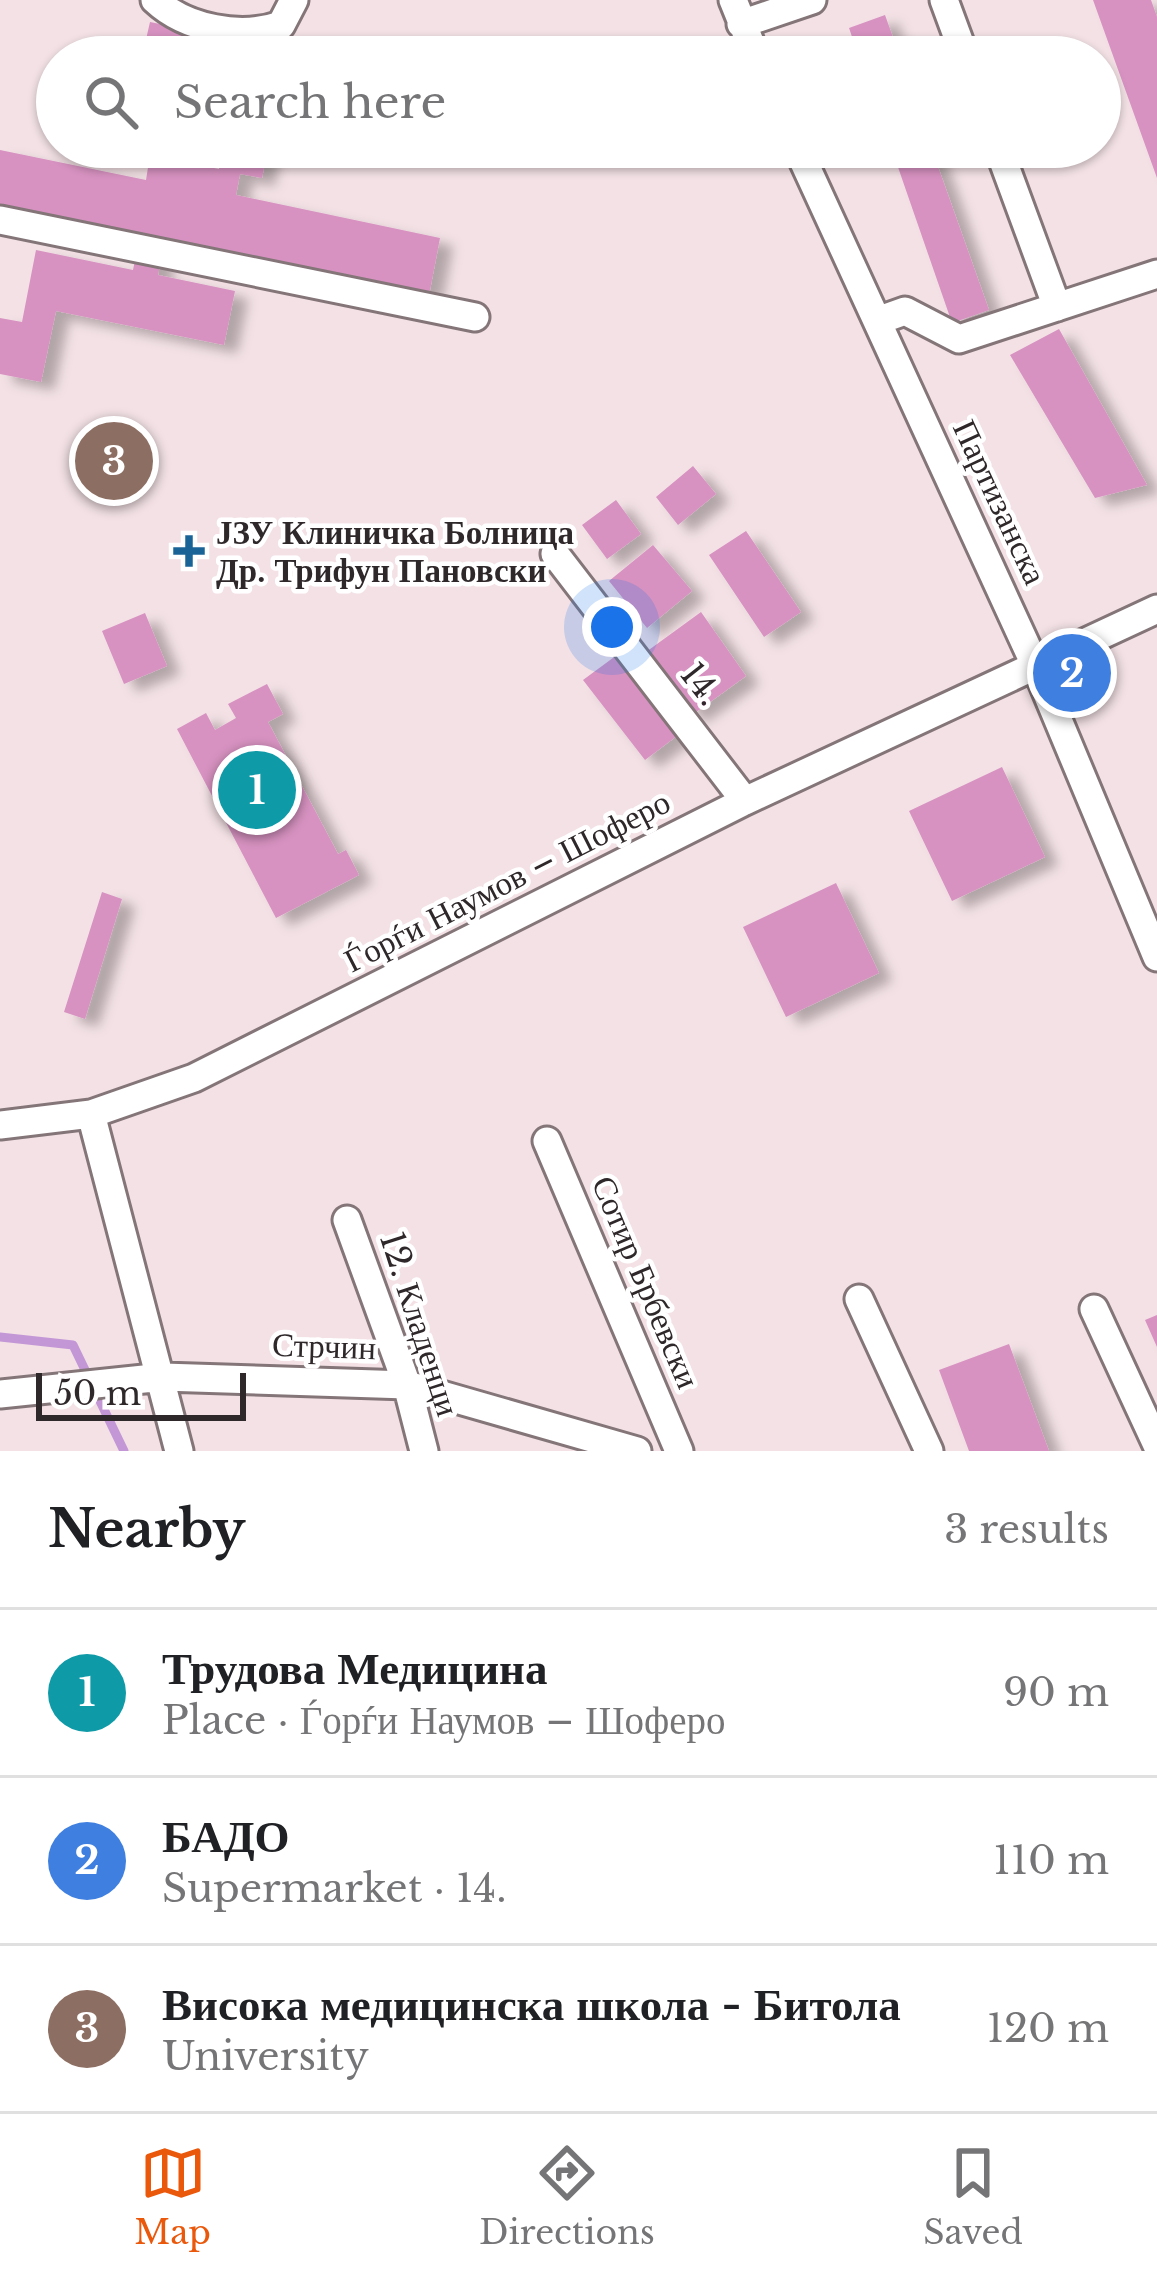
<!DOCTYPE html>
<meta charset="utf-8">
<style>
body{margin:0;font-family:"Libre Baskerville",serif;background:#f6f6f6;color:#202124}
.scale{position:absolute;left:36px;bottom:30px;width:210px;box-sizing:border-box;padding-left:12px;border:6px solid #2f282a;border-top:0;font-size:33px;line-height:42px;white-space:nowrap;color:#2f282a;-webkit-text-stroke:9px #fff;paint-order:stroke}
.you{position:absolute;left:612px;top:627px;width:42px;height:42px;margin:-30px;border:9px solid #fff;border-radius:50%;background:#1a73e8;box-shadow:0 0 0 18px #1a73e833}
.badge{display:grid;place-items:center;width:78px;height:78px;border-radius:50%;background:#ea580c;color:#fff;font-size:39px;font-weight:700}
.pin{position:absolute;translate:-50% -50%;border:6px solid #fff;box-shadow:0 3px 12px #0006}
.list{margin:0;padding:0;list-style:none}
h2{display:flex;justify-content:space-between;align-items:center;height:156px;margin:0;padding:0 48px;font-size:51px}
h2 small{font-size:39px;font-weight:400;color:#757577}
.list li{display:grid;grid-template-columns:78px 1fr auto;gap:36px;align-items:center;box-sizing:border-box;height:168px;padding:0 48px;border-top:3px solid #e0e0e0}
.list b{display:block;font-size:45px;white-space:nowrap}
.list p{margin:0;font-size:39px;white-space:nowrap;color:#757577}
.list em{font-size:39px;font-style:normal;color:#757577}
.icon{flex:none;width:66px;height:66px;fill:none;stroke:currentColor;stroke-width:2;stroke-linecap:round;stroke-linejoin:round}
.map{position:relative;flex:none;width:1157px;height:1451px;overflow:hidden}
.search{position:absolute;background:#fff;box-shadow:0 3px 9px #0004;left:36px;right:36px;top:36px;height:132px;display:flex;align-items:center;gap:30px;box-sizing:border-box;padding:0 42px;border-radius:66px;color:#757577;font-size:45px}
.sheet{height:660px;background:#fff}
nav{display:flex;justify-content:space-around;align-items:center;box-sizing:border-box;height:168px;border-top:3px solid #e0e0e0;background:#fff;font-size:33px;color:#757577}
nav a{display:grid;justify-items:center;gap:6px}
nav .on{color:#ea580c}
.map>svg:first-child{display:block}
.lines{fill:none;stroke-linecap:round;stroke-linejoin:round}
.stream{stroke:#c397d6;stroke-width:9}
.building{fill:#d792c1;filter:url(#shadow)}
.minor-casing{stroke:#847578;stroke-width:33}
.minor{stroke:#fff;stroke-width:27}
.poi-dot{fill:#1a6397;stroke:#fff;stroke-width:4.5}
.labels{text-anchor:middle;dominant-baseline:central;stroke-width:9;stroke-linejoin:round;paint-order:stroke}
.street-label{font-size:33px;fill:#2f282a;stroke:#fff}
.poi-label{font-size:33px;font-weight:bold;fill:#2f282a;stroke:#fff;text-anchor:start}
</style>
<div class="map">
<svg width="1157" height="1451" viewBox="0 0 1157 1451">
<defs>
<filter id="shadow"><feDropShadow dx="13" dy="8" stdDeviation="6" flood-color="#0004"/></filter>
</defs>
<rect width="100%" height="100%" fill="#f3e1e5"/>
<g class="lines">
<path class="stream" d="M0,1337L73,1345L124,1451"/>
</g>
<path class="building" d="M1093,0H1151L1157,17V178Z
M885,15L900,57H859L849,28Z
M150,22L288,50L287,57H142Z
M121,147H172L169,159L219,169L223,147H268L262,178L240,174L236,195L440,238L429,295L165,241L158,275L235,291L224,345L56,311L41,382L0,374V318L22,322L36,250L133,270L140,235L0,206V150L146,180L150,155Z
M891,147H931L989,310L952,323Z
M1059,329L1147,485L1095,498L1010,355Z
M693,466L716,494L678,525L656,497Z
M616,500L641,534L607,559L582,525Z
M746,531L801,612L764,637L709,555Z
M653,545L692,591L647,628L609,581Z
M701,612L746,676L692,715L646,652Z
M145,613L167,666L124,684L102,631Z
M621,652L682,732L645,760L583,680Z
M267,684L283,714L268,722L338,854L346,850L359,875L276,918L177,729L206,713L215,730L236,718L228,704Z
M1002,767L1045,857L952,901L909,811Z
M836,883L879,973L786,1017L743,927Z
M102,892L122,899L85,1019L64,1012Z
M1157,1315V1347L1145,1320Z
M1009,1344L1049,1451H969L939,1370Z"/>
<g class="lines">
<defs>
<path id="minor" d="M155,0C186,29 241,39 281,25L294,0
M733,0L756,57
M944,0L965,57
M741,24L812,0
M797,147L1036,667L1157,957
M998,147L1057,307
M0,220L475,317
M877,321L905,311L959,339L1157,274
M555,554L745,801
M91,1114L179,1451
M0,1125L91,1114L194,1078L745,801L1157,609
M547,1141L679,1451
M347,1220L407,1385L424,1451
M859,1299L929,1451
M1094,1309L1157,1445
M0,1394L163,1377L407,1385L637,1451"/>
</defs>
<use href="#minor" class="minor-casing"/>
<use href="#minor" class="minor"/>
</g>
<path class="poi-dot" d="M183 533h12v12h12v12h-12v12h-12v-12h-12v-12h12z"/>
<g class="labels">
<g class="street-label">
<text transform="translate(1000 502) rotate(65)">Партизанска</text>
<text transform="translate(701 684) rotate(52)">14.</text>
<text transform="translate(507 881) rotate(-27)">Ѓорѓи Наумов – Шоферо</text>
<text transform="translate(646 1282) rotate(67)">Сотир Брбевски</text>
<text transform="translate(420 1324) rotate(72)">12. Кладенци</text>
<text transform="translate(324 1346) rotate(2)">Стрчин</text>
</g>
<g class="poi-label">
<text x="216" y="532">ЈЗУ Клиничка Болница<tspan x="216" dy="38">Др. Трифун Пановски</tspan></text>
</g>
</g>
</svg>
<div class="scale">50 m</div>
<div class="you"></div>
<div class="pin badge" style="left:257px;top:790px;background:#0f9aa8">1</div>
<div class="pin badge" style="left:1072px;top:673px;background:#3f7fe0">2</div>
<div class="pin badge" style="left:114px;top:461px;background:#8d6e63">3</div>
<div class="search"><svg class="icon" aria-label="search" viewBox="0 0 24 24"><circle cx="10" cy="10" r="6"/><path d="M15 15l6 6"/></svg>Search here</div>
</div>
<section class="sheet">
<h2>Nearby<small>3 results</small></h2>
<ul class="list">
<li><span class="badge" style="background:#0f9aa8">1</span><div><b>Трудова Медицина</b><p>Place · Ѓорѓи Наумов – Шоферо</p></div><em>90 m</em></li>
<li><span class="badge" style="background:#3f7fe0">2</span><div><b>БАДО</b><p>Supermarket · 14.</p></div><em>110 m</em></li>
<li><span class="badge" style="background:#8d6e63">3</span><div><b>Висока медицинска школа - Битола</b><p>University</p></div><em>120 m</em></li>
</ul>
</section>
<nav>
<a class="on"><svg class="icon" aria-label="map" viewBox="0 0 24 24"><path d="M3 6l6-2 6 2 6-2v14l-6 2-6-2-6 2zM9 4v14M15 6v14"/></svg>Map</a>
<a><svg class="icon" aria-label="directions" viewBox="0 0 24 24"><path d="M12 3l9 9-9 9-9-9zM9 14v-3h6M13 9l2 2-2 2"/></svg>Directions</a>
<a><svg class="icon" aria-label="saved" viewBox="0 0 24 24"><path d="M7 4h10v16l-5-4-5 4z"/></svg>Saved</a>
</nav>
